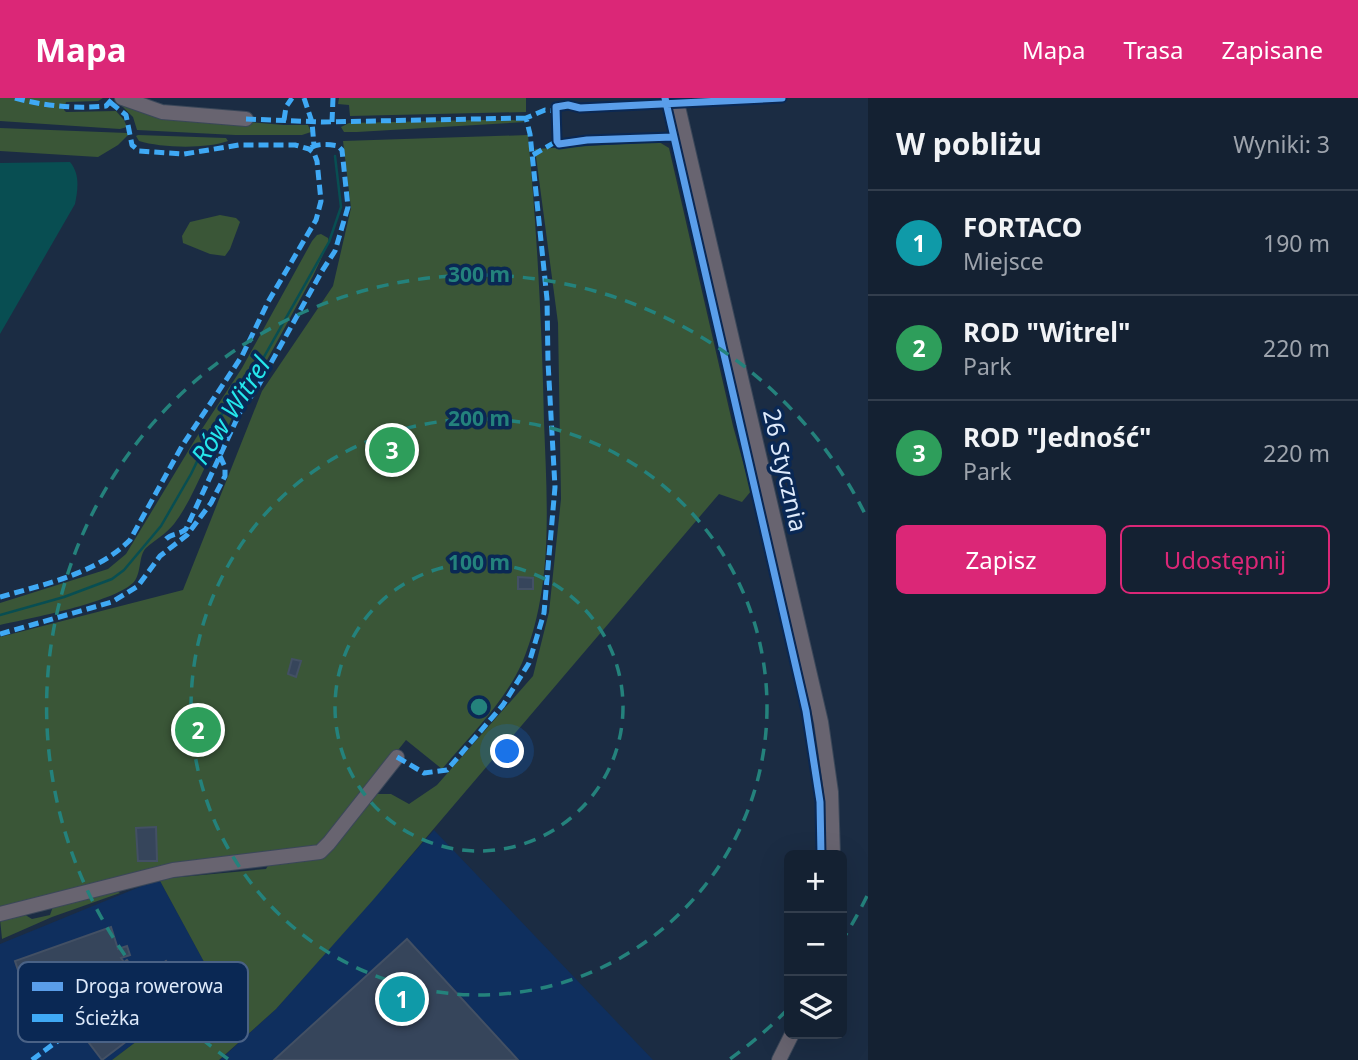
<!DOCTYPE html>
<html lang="pl">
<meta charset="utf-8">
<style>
body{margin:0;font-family:"Noto Sans",sans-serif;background:#1d293a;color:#f1f3f6}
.controls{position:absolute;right:21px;bottom:21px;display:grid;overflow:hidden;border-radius:10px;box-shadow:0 7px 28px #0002}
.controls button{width:63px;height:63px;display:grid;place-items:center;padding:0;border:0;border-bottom:2px solid #333e4d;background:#142132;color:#f1f3f6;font:35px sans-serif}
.you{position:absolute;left:508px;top:654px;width:24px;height:24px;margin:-18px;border:5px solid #fff;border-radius:50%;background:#1a73e8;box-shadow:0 0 0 10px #1a73e833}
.badge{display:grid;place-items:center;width:46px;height:46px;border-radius:50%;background:#db2777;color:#fff;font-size:23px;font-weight:700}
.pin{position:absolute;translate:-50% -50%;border:4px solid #fff;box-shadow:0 2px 7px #0006}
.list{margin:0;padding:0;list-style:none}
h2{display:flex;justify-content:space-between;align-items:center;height:91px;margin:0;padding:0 28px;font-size:30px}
h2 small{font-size:23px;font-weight:400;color:#9da3ac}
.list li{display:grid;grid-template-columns:46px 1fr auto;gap:21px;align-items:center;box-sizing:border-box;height:105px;padding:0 28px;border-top:2px solid #333e4d}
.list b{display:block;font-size:26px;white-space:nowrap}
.list p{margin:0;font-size:23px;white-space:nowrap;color:#9da3ac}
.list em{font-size:23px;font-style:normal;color:#9da3ac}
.actions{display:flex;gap:14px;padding:21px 28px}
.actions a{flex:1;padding:16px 0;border:2px solid #db2777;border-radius:10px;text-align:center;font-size:24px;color:#db2777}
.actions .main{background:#db2777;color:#fff}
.icon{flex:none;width:38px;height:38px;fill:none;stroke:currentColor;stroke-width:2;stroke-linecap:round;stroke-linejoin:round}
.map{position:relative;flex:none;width:868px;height:962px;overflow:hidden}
header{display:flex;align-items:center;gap:42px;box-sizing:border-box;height:98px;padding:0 35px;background:#db2777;color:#fff}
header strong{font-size:33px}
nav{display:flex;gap:38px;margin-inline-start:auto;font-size:24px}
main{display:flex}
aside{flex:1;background:#142132}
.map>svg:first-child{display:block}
.built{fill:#0f2f5e}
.green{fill:#3a5637}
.water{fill:#084e52}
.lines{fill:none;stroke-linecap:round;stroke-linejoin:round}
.stream{stroke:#084e52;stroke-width:2.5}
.building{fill:#36455b;stroke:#435064;stroke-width:2}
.minor-casing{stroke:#3a4759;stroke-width:16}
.minor{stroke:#686470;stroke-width:14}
.quiet{stroke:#3fa9f5;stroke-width:5;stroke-dasharray:10 5;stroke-linecap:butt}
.cycleway-casing{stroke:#0a2854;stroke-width:11}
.cycleway{stroke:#5a9eea;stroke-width:7}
.ring{fill:none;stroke:#24827c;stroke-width:3.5;stroke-dasharray:12 9}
.labels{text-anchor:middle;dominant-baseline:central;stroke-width:7;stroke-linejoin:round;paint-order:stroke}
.street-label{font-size:24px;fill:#deeafb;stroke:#0a2854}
.water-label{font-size:26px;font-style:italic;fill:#25e6ec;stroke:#0a2854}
.key{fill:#0a2854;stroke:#4a6286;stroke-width:2}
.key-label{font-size:19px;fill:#deeafb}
.centre{fill:#24827c;stroke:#0a2854;stroke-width:3.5}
.ring-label{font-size:21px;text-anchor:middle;font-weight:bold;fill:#24827c;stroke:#0a2854;stroke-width:7;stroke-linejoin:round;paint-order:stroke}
</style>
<header>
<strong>Mapa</strong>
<nav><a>Mapa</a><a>Trasa</a><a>Zapisane</a></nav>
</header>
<main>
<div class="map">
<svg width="868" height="962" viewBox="0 0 868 962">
<rect width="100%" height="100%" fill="#1b2c43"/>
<path class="built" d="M434,732L653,962H220L276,911Z
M159,781L215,884L112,962H0V846Z"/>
<path class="green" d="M0,0H103L98,3L66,4L64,12L66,14L116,13L124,22L127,29L120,31L0,23Z
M339,0H526V14L350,18L349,7L338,6Z
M120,6L168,17L284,27H308L311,34L302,37H235L137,32L133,19Z
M477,22H513L526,24L357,34H344L341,29L349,25Z
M0,30L127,35L128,37L118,47L98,59L0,53Z
M138,37L226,40L228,43C207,51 161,50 139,43L136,38Z
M528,37C537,133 542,228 544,324C547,404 554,489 522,565C504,605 470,638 442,671L406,642L342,723L328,739L309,753L185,766L0,813V539L183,492L262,293L333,188L351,110L343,43Z
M659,44L669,50L733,328L751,393L742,404L719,396L373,802L276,911L219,962H112L215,884L159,781L266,771L270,764L323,758L377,696H391L409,706L437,687L533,578L549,514L561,401L558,225L535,51Z
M220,117L236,120L240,124L230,151L225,158L210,156L183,145L182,138L190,124Z
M321,136L328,140L329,144L313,178L255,284L235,313L220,347L213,345L201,367L205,369C196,388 187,409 174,426C166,436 155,442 146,450C138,458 142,476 133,485C111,505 31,520 0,527V505L108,471L126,456L196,340L242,270L312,143L317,137Z
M113,790L120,795L52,819L2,841L0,821L22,815L32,821L50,817L54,806Z"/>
<path class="water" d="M70,64C80,76 78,91 75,106L0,236V65Z"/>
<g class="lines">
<path class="stream" d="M0,517L64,499L112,481L124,472L161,428L191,376L217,322L252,280L329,144L341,109L335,58"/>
</g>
<path class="building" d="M518,479L533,480V491H518Z
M292,561L301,563L296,579L288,576Z
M195,638H208V648H194Z
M156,729L157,763H138L136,730Z
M111,829L118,851L127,848L130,857L121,860L124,864L99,883L54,899L52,894L28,902L15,863Z
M407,841L518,962H274Z
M127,862L142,881L166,863L190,895L102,962L54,899L99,883Z"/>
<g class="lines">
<defs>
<path id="minor" d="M122,0L162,14L246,21
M676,0L821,624L831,694L833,757
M0,816L173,772L320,754L329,745L397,659
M779,962L792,936"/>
</defs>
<use href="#minor" class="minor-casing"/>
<use href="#minor" class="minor"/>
<path class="quiet" d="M15,0C44,8 76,11 106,8L113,0
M304,0L312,24L314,48
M246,21L323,24L526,20
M284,22L286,9L292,0
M332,24L333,0
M533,57L557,43
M166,441C172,435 180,437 186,431L242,310L256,292L322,173L335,153L348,109L342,52L338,48C328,46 316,45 309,51
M0,499C45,486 96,476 130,442L182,348L242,258L268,204L316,122L321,103L317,63L314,55L309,51L295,47H239L184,56L139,53L132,47L126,17L111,5
M0,536L112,504L138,488L160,458L187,437L211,405L225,378V369L219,356
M397,659L424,675L447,672L503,607L529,565L544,515L555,389L548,264L547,201L530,36L526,20L545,12L556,13
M32,962L63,939"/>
<defs>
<path id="cycleway" d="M665,0L806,613L820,704L821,757
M673,39L587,42L559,46L557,43L556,9L568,7L580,10L782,0"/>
</defs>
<use href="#cycleway" class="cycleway-casing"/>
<use href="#cycleway" class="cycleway"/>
</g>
<g class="ring">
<circle cx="479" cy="609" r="144"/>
<circle cx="479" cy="609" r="288"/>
<path d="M867 798A432 432 0 0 1 843 841M787 912A432 432 0 0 1 730 961M228 961A432 432 0 1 1 867 420"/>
</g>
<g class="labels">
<g class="street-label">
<text transform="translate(786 372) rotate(77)">26 Stycznia</text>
</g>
<g class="water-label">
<text transform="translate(230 312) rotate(-57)">Rów Witrel</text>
</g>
</g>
<rect x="18" y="864" width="230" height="80" rx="10" class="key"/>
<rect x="32" y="884" width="31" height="9" fill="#5a9eea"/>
<rect x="32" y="916" width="31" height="8" fill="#3fa9f5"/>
<g class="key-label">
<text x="75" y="895">Droga rowerowa</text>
<text x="75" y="927">Ścieżka</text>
</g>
<circle cx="479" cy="609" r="10" class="centre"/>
<g class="ring-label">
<text x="479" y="184">300 m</text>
<text x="479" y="328">200 m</text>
<text x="479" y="472">100 m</text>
</g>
</svg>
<div class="controls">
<button>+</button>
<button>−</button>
<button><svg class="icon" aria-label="layers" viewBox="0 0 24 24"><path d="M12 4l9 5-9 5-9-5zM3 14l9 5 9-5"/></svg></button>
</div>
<div class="you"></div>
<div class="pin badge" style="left:402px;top:901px;background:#0f9aa8">1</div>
<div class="pin badge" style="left:198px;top:632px;background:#2e9e5b">2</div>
<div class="pin badge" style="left:392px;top:352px;background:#2e9e5b">3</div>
</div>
<aside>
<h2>W pobliżu<small>Wyniki: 3</small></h2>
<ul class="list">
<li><span class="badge" style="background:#0f9aa8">1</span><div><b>FORTACO</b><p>Miejsce</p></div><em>190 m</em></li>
<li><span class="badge" style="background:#2e9e5b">2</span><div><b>ROD &quot;Witrel&quot;</b><p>Park</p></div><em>220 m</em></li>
<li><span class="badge" style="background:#2e9e5b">3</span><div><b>ROD &quot;Jedność&quot;</b><p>Park</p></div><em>220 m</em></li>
</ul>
<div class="actions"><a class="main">Zapisz</a><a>Udostępnij</a></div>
</aside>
</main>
